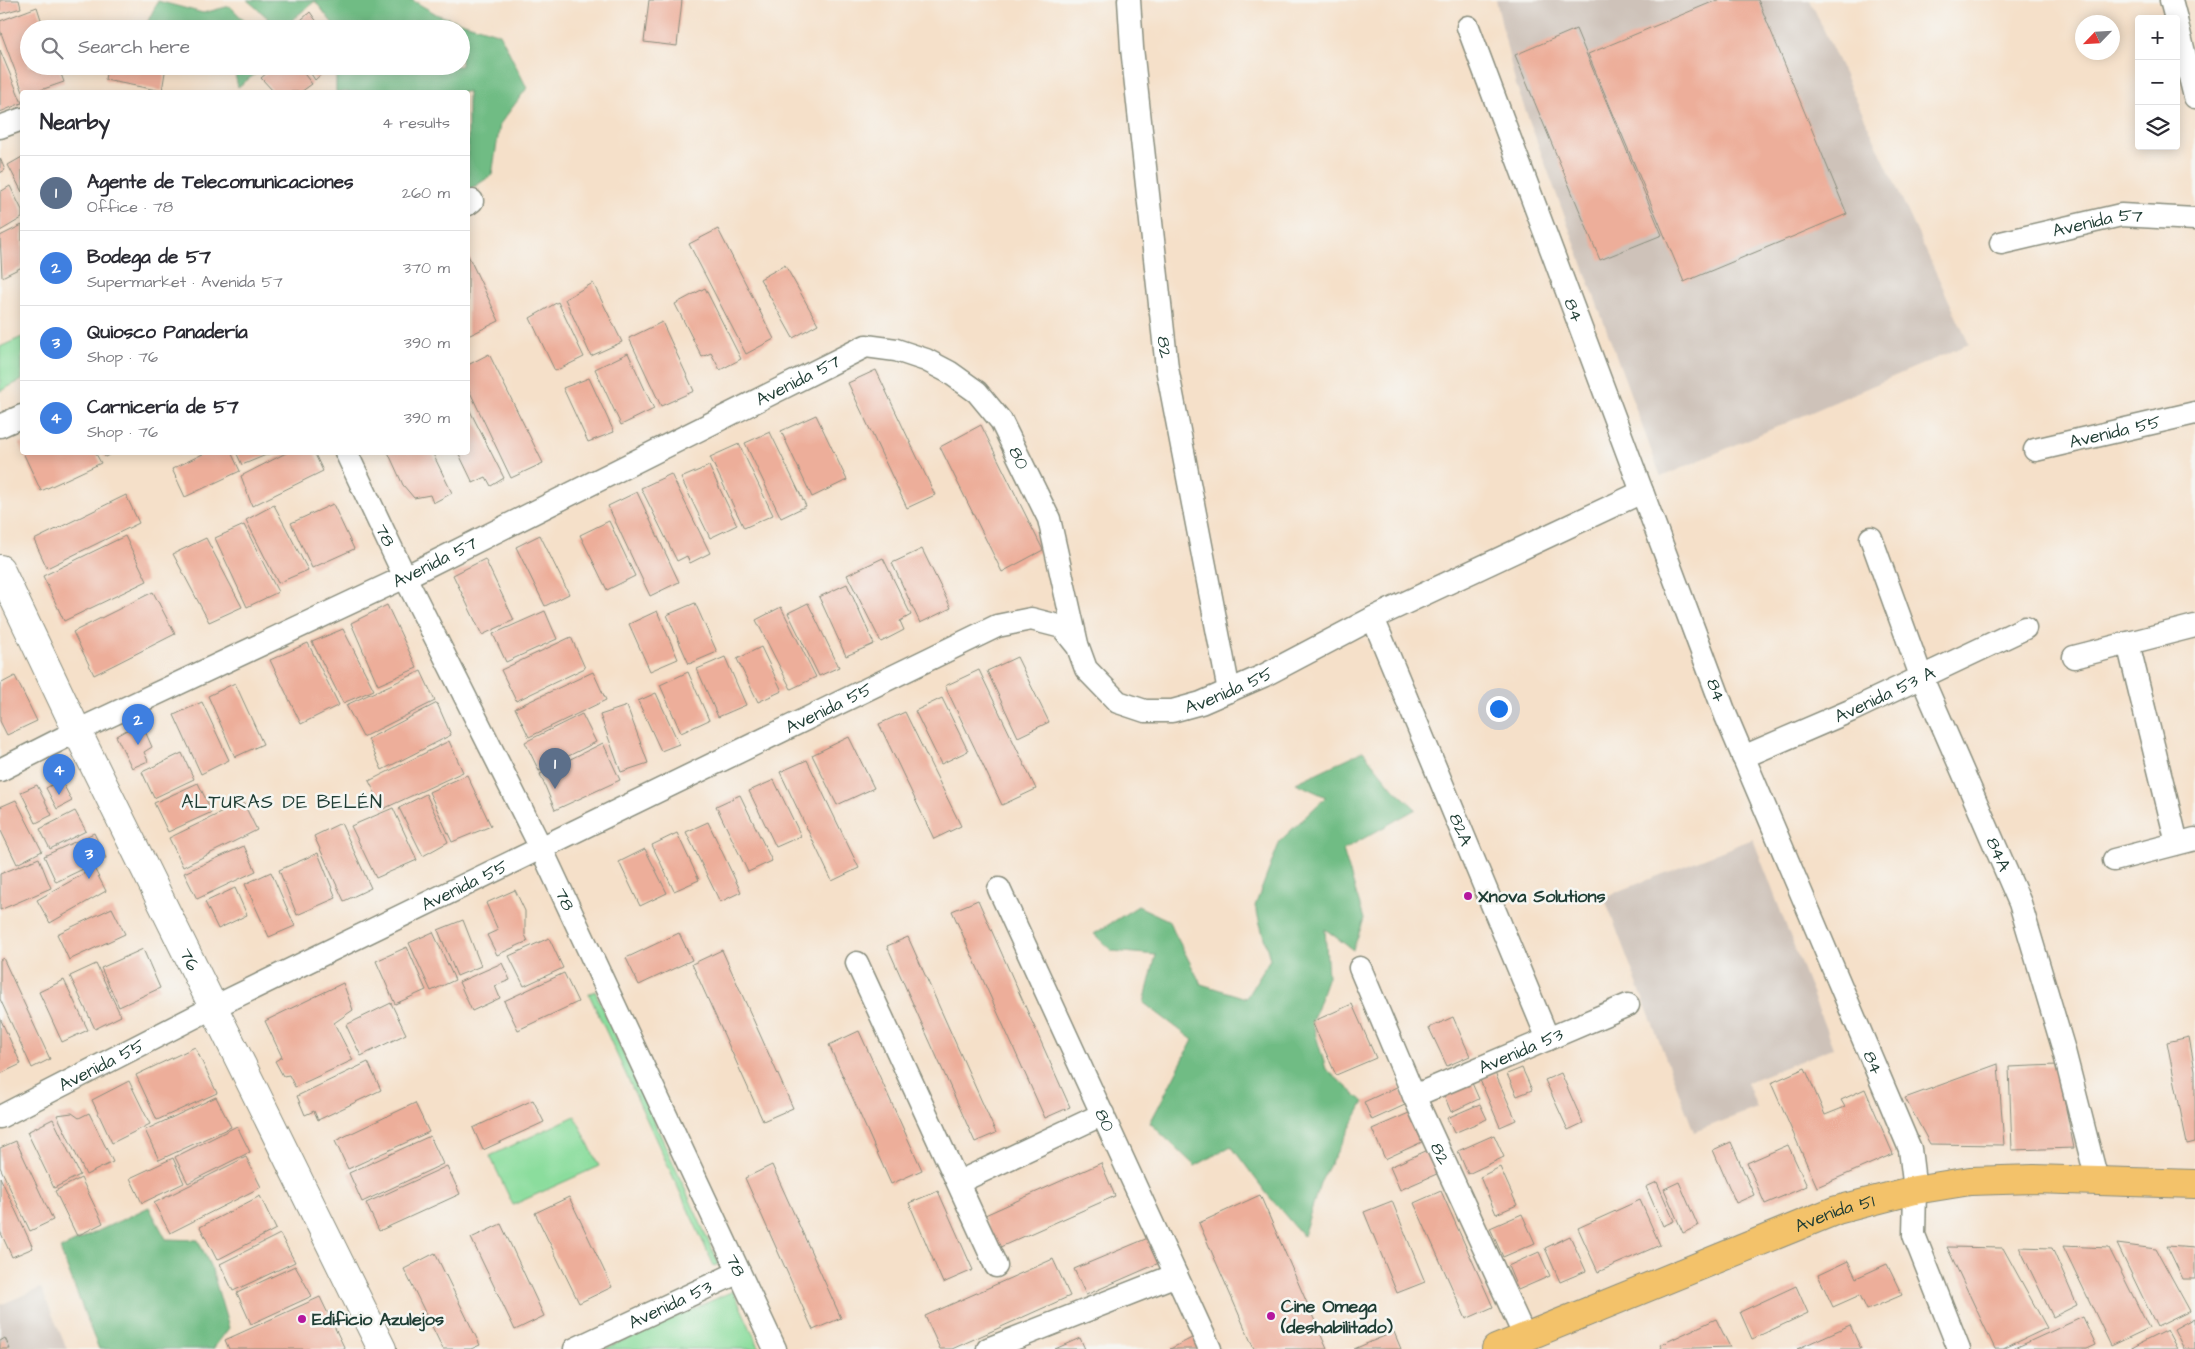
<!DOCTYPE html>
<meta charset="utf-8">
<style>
body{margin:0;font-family:"Architects Daughter",sans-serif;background:#f2f2f3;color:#2b2b33}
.controls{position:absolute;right:15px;top:15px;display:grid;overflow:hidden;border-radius:5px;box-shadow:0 2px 12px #0003}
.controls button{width:45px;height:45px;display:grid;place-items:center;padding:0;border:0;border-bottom:1px solid #e1e1e2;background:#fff;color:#2b2b33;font:25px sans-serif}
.compass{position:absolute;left:2075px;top:15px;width:45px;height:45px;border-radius:50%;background:#fff;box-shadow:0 2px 12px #0003;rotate:245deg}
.you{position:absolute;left:1498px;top:708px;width:18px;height:18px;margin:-12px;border:4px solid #fff;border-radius:50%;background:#1a73e8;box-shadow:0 0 0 8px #1a73e833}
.badge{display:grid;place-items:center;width:32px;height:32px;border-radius:50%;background:#db2777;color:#fff;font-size:16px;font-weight:700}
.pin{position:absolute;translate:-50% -41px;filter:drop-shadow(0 1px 2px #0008)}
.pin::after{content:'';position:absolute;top:26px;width:18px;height:15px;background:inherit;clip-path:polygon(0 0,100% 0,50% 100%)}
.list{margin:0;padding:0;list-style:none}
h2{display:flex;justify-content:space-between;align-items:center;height:65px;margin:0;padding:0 20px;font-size:21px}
h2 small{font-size:16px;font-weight:400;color:#7c7c81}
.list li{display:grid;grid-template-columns:32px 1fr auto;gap:15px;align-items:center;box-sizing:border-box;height:75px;padding:0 20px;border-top:1px solid #e1e1e2}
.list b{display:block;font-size:19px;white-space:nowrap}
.list p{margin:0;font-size:16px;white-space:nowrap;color:#7c7c81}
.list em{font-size:16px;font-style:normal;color:#7c7c81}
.icon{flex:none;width:28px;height:28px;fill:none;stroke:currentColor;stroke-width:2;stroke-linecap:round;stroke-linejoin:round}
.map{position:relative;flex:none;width:2195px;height:1349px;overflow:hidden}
.search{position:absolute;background:#fff;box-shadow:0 2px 12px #0003;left:20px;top:20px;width:450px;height:55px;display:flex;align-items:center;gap:12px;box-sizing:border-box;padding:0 18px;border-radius:28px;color:#7c7c81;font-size:19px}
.panel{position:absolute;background:#fff;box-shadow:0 2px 12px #0003;left:20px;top:90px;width:450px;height:365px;border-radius:5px}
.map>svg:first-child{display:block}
.industrial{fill:#cec2b9}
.green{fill:#8bdd9d;stroke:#558d68}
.forest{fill:#70bc84;stroke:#487c5c}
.building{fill:#edae9a}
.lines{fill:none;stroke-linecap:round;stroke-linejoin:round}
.minor-casing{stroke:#8a8e7e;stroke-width:25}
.tertiary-casing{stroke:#8a8e7e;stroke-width:30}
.primary-casing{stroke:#8a8e7e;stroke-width:30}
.minor{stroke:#fff;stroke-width:22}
.tertiary{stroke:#fff;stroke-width:28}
.primary{stroke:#f3c26a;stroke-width:28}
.poi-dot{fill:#b5179e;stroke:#f6f6f2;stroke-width:2}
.labels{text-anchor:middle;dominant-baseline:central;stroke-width:5;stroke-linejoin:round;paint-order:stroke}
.street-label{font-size:18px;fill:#1f3d34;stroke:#f6f6f2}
.poi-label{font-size:18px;font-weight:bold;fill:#1f3d34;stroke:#f6f6f2;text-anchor:start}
.neighbourhood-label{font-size:19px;letter-spacing:1px;fill:#1f3d34;stroke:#f6f6f2}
</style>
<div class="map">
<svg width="2195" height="1349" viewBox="0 0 2195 1349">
<rect width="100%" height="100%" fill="#f6f6f2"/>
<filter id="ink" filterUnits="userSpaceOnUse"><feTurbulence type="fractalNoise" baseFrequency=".02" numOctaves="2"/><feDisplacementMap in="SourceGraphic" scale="10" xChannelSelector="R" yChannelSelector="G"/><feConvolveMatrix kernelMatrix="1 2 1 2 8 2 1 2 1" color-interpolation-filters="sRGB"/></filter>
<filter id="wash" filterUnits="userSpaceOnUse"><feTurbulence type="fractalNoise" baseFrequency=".0096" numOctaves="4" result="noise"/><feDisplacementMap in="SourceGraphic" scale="20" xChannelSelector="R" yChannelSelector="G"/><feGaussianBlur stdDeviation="1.12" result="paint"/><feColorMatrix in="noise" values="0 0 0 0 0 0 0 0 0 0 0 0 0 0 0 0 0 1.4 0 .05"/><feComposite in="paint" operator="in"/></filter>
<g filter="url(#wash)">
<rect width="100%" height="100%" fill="#f5e0c9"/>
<path class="industrial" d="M1496,0H1810L1969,344L1661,477L1515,82Z
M1753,839L1833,1048L1747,1082L1757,1108L1694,1132L1604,897Z
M41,1288L67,1349H0V1305Z"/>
<path class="green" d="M22,337V380L0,391V347Z
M595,991L719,1264L714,1266L589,994Z
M575,1116L599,1166L513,1205L490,1156Z
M733,1291L760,1349H604Z"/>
<path class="forest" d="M247,0H412L438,15L500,34L527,88L500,124L492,175L468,191V92H336V76L341,66H461V29H337L315,1L293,19L289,29H256L268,18Z
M158,1L203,13L230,6L252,29H144Z
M233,66H266L238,87Z
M1363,751L1392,787L1416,809L1343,850L1364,919L1353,950L1325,929L1328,976L1312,1022L1326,1069L1364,1102L1320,1183L1303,1236L1267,1194L1231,1146L1195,1166L1150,1123L1193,1040L1144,1003L1156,955L1112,951L1094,934L1138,906L1168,920L1201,984L1246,998L1270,959L1255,906L1280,841L1326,797L1296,783Z
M149,1207L166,1239L198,1240L212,1270L229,1328L213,1349H99L93,1335L60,1249Z"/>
<g id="blocks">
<path class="building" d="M0,0H19L21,8L0,14Z
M649,0H682L677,46L644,42Z
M1717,0H1758L1847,214L1684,282L1588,54Z
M37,7L44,29H29V66H58L64,82L35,92H23L0,30V21Z
M310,12L322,29H291Z
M1576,29L1662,235L1600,260L1515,55Z
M0,50L22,103L0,112Z
M107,66H166L162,91L105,80Z
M275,66H298L312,84L301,92H274L261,78Z
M306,66H330L315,80Z
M22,157V192L8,165Z
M0,158L5,170L0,173Z
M10,186L22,210V218L0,231V192Z
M22,225V267L2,277L0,236Z
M718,229L774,339L746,354L689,244Z
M468,255L499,321L468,336Z
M785,265L818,324L793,338L760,279Z
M593,283L622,342L591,356L565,299Z
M705,288L741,359L720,370L711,353L702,357L675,304Z
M558,302L584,357L555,371L530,318Z
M662,322L694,391L661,406L629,338Z
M628,353L654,409L621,425L595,369Z
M489,354L543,463L511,478L468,388V365Z
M876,370L935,495L907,508L848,383Z
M589,378L614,432L588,442L563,388Z
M468,407L504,478L491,486L486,477L473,483L458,452H468Z
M816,415L847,480L812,497L781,431Z
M981,425L1043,550L1002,572L940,447Z
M770,432L806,506L781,518L745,443Z
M22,442V452H95L101,463L41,491L19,444Z
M739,444L773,515L744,528L710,457Z
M102,452H115L105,457Z
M207,452H231L240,471L185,497L172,469Z
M236,452H271V453L242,465Z
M288,452H314L323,471L252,506L241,476Z
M388,452H432L452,493L433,503L430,495L414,498L403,485Z
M709,466L737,525L710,538L681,478Z
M671,474L710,553L690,563L687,556L677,561L641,488Z
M637,492L679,582L650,596L608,506Z
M126,495L139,523L47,568L34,540Z
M333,504L354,549L312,568L291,523Z
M274,505L308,570L278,583L246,520Z
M609,521L635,576L607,590L580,535Z
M244,525L278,592L247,607L215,538Z
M540,535L569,594L545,606L516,547Z
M125,536L147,581L64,621L43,576Z
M206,538L242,607L209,622L173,554Z
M922,549L951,608L920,623L892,563Z
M883,558L911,615L900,621L904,630L881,642L847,575Z
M485,559L514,620L482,635L453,575Z
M847,584L874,644L846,656L819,597Z
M153,592L175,634L94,675L73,632Z
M695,603L717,652L689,664L667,615Z
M808,603L839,667L819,676L788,613Z
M387,605L417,668L378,685L351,623Z
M781,607L816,677L791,689L756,620Z
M545,611L557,639L506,662L493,634Z
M657,611L678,659L650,671L629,624Z
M343,629L374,690L343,703L312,642Z
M571,637L585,668L516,701L501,670Z
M308,643L339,705L301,724L270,660Z
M761,647L782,691L758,702L737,659Z
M725,657L746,705L718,717L697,669Z
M1017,657L1049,722L1018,737L987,671Z
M979,670L1036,789L1002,805L945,686Z
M421,671L435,701L363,737L346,705Z
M593,672L606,700L529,737L515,708Z
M688,672L709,720L681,733L660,685Z
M15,676L37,721L7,735L0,721V684Z
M235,683L263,744L235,757L208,696Z
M656,693L679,744L661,751L638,701Z
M942,698L968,751L941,764L915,711Z
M202,702L229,760L201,774L174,715Z
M437,703L451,735L382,770L368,739Z
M627,706L648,763L621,772L600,715Z
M905,712L961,826L934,839L879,724Z
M582,714L596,742L539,771L525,742Z
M141,722L152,747L144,752L148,761L132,768L116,736Z
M849,737L874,788L837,805L812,755Z
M449,741L463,772L383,809L369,781Z
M603,743L620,780L555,810L540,774Z
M182,753L194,779L154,798L142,772Z
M807,760L859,868L832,881L780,772Z
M467,775L491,826L452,842L429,792Z
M61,780L72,801L57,809L46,788Z
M774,780L801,836L776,847L749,791Z
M198,783L212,812L168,832L154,803Z
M37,785L52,815L36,823L21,792Z
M426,794L448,842L423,856L399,808Z
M740,795L772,861L748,872L716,806Z
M16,800L42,851L17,864L0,829V807Z
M243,802L257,830L183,867L169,838Z
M393,808L417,860L376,878L351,826Z
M75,811L86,831L50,849L40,829Z
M708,822L741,892L720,902L686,832Z
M341,823L371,888L344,901L314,836Z
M94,833L106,858L56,882L44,856Z
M677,833L699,880L674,891L652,845Z
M244,846L256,871L197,899L184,873Z
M645,849L667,893L640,906L619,862Z
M318,853L336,898L297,915L279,870Z
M39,858L51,888L0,910V874Z
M94,868L106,891L50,923L37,900Z
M271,872L295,926L269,937L245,884Z
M235,888L247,915L218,929L205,902Z
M515,890L525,911V935L528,941L497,955L487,935L498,930L486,903Z
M978,900L1070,1107L1045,1118L952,911Z
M112,908L125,934L69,960L57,934Z
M463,920L481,966L457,976L438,930Z
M433,932L455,980L431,991L409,943Z
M679,933L692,960L639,985L626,958Z
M908,937L996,1133L975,1142L887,946Z
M549,938L563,968L524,986L509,956Z
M407,947L426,990L395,1004L376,961Z
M143,949L160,988L119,1007L101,968Z
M722,950L793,1108L763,1121L692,964Z
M3,958L50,1059L32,1068L0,999V960Z
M502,963L510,980L495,986L500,998L472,1011L459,982Z
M96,964L121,1016L95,1029L70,976Z
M564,973L578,1002L518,1030L504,1001Z
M64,980L88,1030L62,1042L39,992Z
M343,983L353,1010L334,1023L353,1060L295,1087L289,1075L283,1076L275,1061L282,1057L265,1021Z
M391,1003L406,1034L361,1056L346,1025Z
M1352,1004L1376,1058L1336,1075L1312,1022Z
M1453,1017L1470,1056L1447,1066L1429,1028Z
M0,1018L21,1064L0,1074Z
M859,1031L922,1170L891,1184L829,1045Z
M2189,1037L2195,1070V1142L2187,1144L2167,1042Z
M195,1047L217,1093L157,1120L136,1075Z
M368,1062L381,1090L318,1120L314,1111L305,1115L297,1096Z
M1998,1064L2004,1145L1930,1144L1905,1098Z
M2057,1065L2074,1148L2012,1150L2009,1067Z
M1522,1068L1532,1090L1517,1096L1507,1074Z
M1805,1068L1825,1115L1845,1107L1841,1100L1865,1089L1893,1154L1817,1187L1771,1083Z
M1495,1073L1516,1120L1500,1127L1480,1080Z
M1561,1073L1583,1123L1568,1130L1545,1080Z
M129,1081L150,1124L112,1143L92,1100Z
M1472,1083L1479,1099L1451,1112L1444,1095Z
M1399,1086L1407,1104L1372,1120L1364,1102Z
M216,1097L231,1127L159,1160L145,1130Z
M533,1100L544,1122L483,1150L473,1128Z
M415,1103L429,1132L348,1169L335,1141Z
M1480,1104L1487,1119L1454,1133L1447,1118Z
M72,1113L79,1118L89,1113L113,1162L86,1175L57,1115Z
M1409,1113L1422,1142L1385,1159L1372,1129Z
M53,1119L80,1175L54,1188L27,1132Z
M237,1126L250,1152L188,1183L175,1157Z
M1494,1135L1504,1157L1468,1174L1458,1151Z
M430,1136L443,1164L362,1202L349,1173Z
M16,1141L53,1220L30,1231L0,1167V1148Z
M1731,1142L1754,1195L1736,1203L1713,1150Z
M1788,1145L1807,1186L1765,1204L1747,1163Z
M1428,1150L1439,1173L1400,1190L1390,1167Z
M246,1157L261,1187L170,1233L154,1203Z
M173,1158L184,1183L142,1203L130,1178Z
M1101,1163L1115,1196L998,1248L983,1216Z
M772,1165L841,1318L813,1330L745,1178Z
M447,1166L460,1194L379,1231L366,1203Z
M1500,1167L1517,1205L1496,1214L1480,1177Z
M0,1177L33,1248L12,1257L0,1231Z
M81,1178L103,1223L77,1236L55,1191Z
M1657,1182L1674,1221L1663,1226L1646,1187Z
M1679,1182L1698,1226L1683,1233L1664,1189Z
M938,1191L973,1270L943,1283L909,1203Z
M1441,1191L1493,1307L1466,1319L1414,1203Z
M1260,1195L1327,1349H1254L1199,1223Z
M260,1196L276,1229L217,1260L200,1227Z
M569,1197L612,1287L579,1303L535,1213Z
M1640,1200L1660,1245L1598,1272L1578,1228Z
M1392,1201L1425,1282L1397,1293L1364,1212Z
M1522,1214L1535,1243L1503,1257L1490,1228Z
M501,1224L544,1316L515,1330L471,1238Z
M280,1234L295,1262L233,1291L220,1264Z
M1570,1236L1586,1271L1560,1282L1545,1248Z
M1148,1238L1159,1263L1086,1295L1074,1269Z
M2117,1244L2156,1249L2190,1311L2157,1327Z
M2063,1246L2109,1248L2149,1328L2111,1346Z
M2167,1246L2195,1248V1279H2183Z
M1947,1247L2003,1248L2047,1328L2003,1349H1995Z
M2019,1247L2052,1248L2077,1305L2053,1317Z
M1539,1252L1550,1276L1518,1290L1508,1266Z
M435,1253L480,1345L471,1349H443L404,1269Z
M1053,1259L1070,1296L952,1349H940L925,1316Z
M1848,1261L1856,1278L1887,1264L1902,1295L1867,1310L1860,1295L1833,1307L1818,1275Z
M295,1266L312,1296L251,1324L237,1293Z
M1796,1286L1808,1313L1752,1339L1740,1312Z
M320,1297L345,1349H229L225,1340Z
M2083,1317L2096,1345L2087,1349H2013Z
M2194,1318L2195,1349H2184L2174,1329Z
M1716,1319L1730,1347L1662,1349L1660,1345Z
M1850,1325L1861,1349H1797Z
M2167,1330L2177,1349H2130L2141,1343Z
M1394,1332L1401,1349H1354Z
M1194,1337L1200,1349H1170Z
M5,1338L10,1349H0V1341Z
M1080,1338L1085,1349H1055Z"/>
</g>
</g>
<g filter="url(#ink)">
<use href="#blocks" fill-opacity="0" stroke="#8a8e7e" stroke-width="1"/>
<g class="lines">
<defs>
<g id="minor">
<path id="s1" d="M1129,0L1132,48L1167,368L1229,691"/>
<path d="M2171,0L2176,19"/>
<path d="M2176,20L2195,97"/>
<path id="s2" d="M1468,27L1726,716L1910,1149L1915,1190L1914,1235L1959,1349"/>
<path d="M0,127L22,119"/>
<path d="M468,204L472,201"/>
<path id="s3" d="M2001,243L2121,215L2195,219"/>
<path d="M0,426L22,416"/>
<path id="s4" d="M2035,450L2195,413"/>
<path id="s5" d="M346,452L405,577L541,848L775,1349"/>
<path id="s6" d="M1871,538L1921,676L2020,903L2063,1047L2097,1180"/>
<path id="s7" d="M1373,618L1548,1039"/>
<path d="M2128,643L2177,843"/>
<path d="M2074,657L2195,626"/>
<path id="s8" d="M1743,757L1850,711L2025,628"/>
<path id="s9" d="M0,770L77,731L405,577L866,346L896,350L926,360L949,372L977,392L1001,421L1049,519L1077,644"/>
<path d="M2114,860L2195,839"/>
<path id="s10" d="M999,889L1210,1349"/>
<path d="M857,963L996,1266"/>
<path id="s11" d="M1360,968L1414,1096L1525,1337"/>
<path id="s12" d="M1414,1096L1628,1005"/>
<path id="s13" d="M0,1117L212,1008L997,626L1031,619L1062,627L1078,647L1086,669L1118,702L1145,711H1172L1201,703L1263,676L1373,618L1642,492"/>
<path d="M959,1182L1103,1114"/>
<path id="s14" d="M575,1349L739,1272"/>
<path d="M988,1349L1176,1275"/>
</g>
<g id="tertiary">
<path id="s15" d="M0,569L77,731L382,1349"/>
</g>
<g id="primary">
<path id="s16" d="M1496,1349L1837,1210L1915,1190L1970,1181L2034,1179L2195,1184"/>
</g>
</defs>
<use href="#minor" class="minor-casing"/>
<use href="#tertiary" class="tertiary-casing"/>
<use href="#primary" class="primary-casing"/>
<use href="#minor" class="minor"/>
<use href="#tertiary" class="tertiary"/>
<use href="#primary" class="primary"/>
</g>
</g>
<g class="poi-dot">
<circle cx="1468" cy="896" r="5"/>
<circle cx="1271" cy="1316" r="5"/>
<circle cx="302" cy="1319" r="5"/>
</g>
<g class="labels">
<g class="street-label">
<text stroke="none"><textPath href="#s3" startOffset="99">Avenida 57</textPath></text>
<text stroke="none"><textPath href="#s2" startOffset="302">84</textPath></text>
<text stroke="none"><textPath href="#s1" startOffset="349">82</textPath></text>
<text stroke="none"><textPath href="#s9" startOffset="888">Avenida 57</textPath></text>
<text stroke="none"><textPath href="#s4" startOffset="82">Avenida 55</textPath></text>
<text stroke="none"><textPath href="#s9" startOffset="1165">80</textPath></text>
<text stroke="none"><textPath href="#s5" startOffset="92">78</textPath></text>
<text stroke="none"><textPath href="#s9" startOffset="482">Avenida 57</textPath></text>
<text stroke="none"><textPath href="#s13" startOffset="1389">Avenida 55</textPath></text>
<text stroke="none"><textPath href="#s2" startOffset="708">84</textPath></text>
<text stroke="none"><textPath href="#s8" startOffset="155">Avenida 53 A</textPath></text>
<text stroke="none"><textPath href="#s13" startOffset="924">Avenida 55</textPath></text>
<text stroke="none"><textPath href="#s7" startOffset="229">82A</textPath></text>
<text stroke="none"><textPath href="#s6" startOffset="341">84A</textPath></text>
<text stroke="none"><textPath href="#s13" startOffset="519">Avenida 55</textPath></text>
<text stroke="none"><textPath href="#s5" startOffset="498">78</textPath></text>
<text stroke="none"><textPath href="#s15" startOffset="434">76</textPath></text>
<text stroke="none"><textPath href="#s12" startOffset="116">Avenida 53</textPath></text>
<text stroke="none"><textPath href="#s2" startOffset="1112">84</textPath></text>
<text stroke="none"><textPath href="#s13" startOffset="114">Avenida 55</textPath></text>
<text stroke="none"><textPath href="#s10" startOffset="254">80</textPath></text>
<text stroke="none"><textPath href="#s11" startOffset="202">82</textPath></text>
<text stroke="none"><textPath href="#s16" startOffset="365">Avenida 51</textPath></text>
<text stroke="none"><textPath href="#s5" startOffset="902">78</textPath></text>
<text stroke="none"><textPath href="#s14" startOffset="105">Avenida 53</textPath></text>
</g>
<g class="poi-label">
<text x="1478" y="896">Xnova Solutions</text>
<text x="1281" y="1306">Cine Omega<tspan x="1281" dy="21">(deshabilitado)</tspan></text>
<text x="312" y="1319">Edificio Azulejos</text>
</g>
<g class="neighbourhood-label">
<text x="282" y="802">ALTURAS DE BELÉN</text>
</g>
</g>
</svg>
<div class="controls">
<button>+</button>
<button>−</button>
<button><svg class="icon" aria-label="layers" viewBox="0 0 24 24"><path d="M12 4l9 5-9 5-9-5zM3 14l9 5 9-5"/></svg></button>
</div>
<svg class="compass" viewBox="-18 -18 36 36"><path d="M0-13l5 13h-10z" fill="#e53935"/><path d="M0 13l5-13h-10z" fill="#7c7c81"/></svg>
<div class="you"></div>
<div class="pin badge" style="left:555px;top:789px;background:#5c6f8a">1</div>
<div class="pin badge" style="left:138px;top:745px;background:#3f7fe0">2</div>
<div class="pin badge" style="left:89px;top:879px;background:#3f7fe0">3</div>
<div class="pin badge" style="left:59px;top:795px;background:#3f7fe0">4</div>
<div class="search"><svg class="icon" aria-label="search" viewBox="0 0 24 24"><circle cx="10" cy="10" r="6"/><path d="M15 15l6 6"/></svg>Search here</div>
<section class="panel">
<h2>Nearby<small>4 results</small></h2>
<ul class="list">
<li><span class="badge" style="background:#5c6f8a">1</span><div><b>Agente de Telecomunicaciones</b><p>Office · 78</p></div><em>260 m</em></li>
<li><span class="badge" style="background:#3f7fe0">2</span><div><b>Bodega de 57</b><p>Supermarket · Avenida 57</p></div><em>370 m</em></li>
<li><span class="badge" style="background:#3f7fe0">3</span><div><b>Quiosco Panadería</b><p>Shop · 76</p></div><em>390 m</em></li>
<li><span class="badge" style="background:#3f7fe0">4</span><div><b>Carnicería de 57</b><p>Shop · 76</p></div><em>390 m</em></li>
</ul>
</section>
</div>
